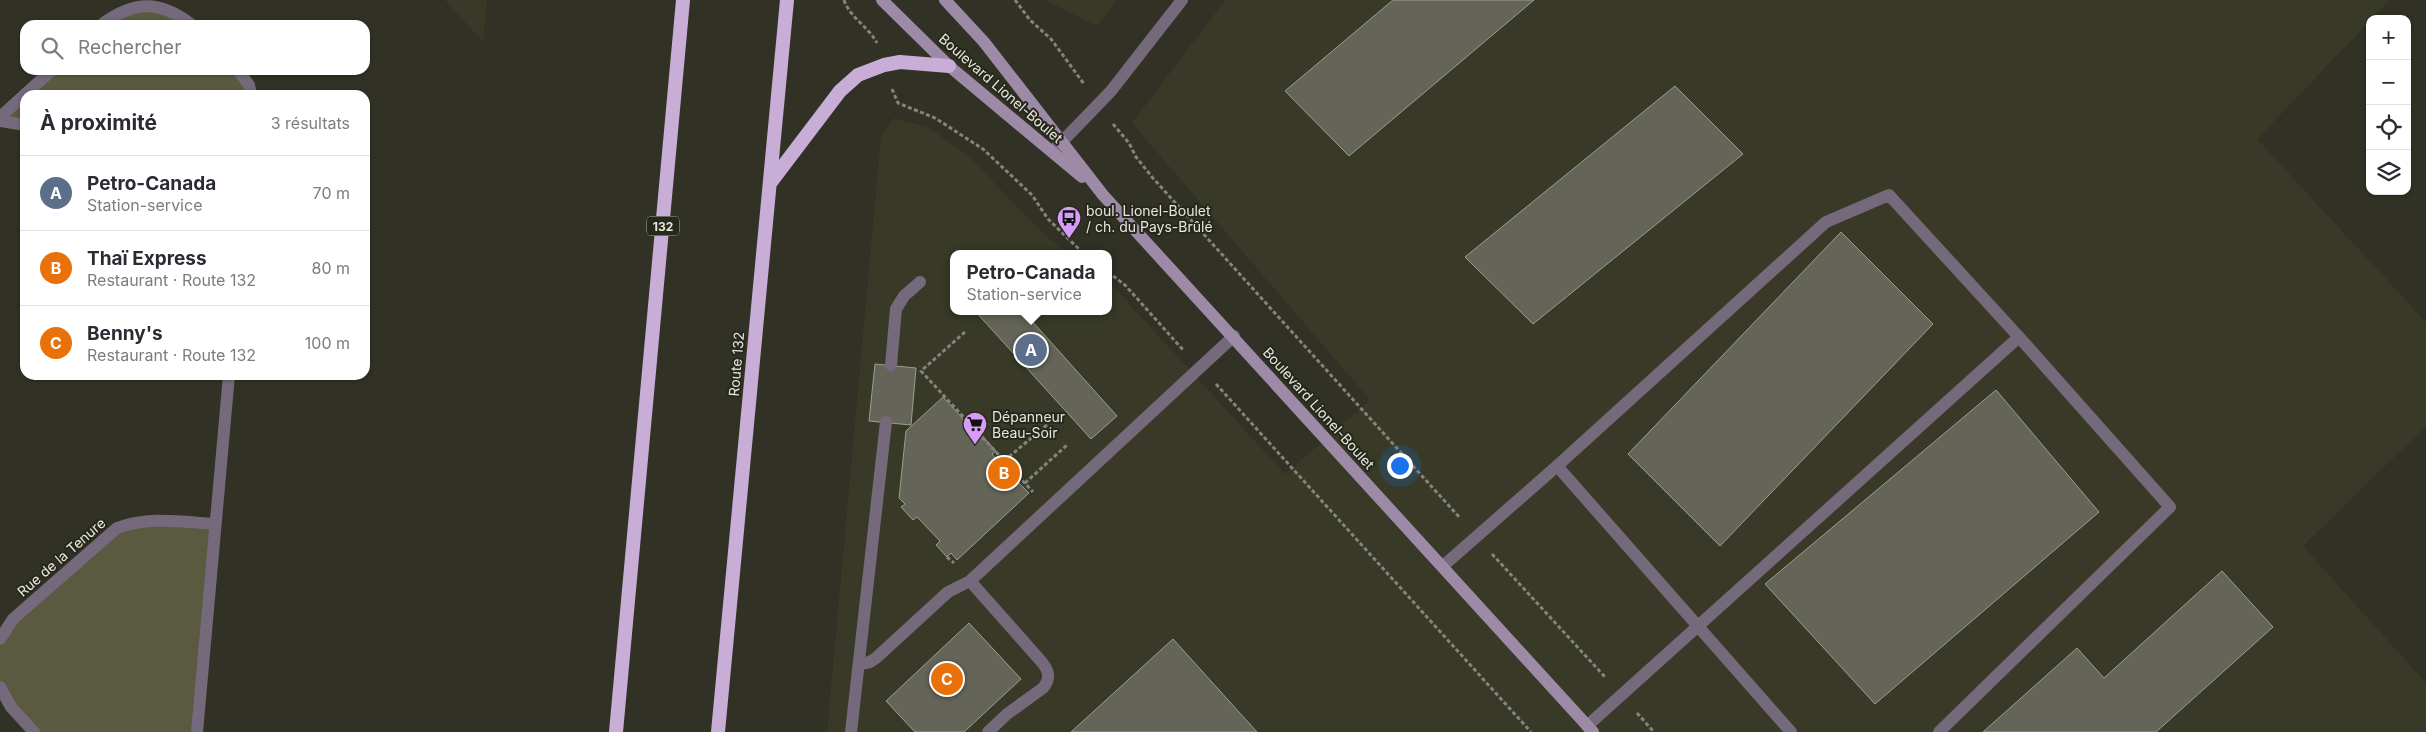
<!DOCTYPE html>
<html lang="fr">
<meta charset="utf-8">
<style>
body{margin:0;font-family:Inter,sans-serif;background:#f2f2f3;color:#2b2b33}
.controls{position:absolute;right:15px;top:15px;display:grid;overflow:hidden;border-radius:10px;box-shadow:0 1px 4px #0004}
.controls button{width:45px;height:45px;display:grid;place-items:center;padding:0;border:0;border-bottom:1px solid #e1e1e2;background:#fff;color:#2b2b33;font:25px sans-serif}
.you{position:absolute;left:1399px;top:465px;width:18px;height:18px;margin:-12px;border:4px solid #fff;border-radius:50%;background:#1a73e8;box-shadow:0 0 0 8px #1a73e833}
.badge{display:grid;place-items:center;width:32px;height:32px;border-radius:50%;background:#db2777;color:#fff;font-size:16px;font-weight:700}
.pin{position:absolute;translate:-50% -50%;border:2px solid #fff;box-shadow:0 1px 5px #0006}
.popup{position:absolute;left:950px;top:250px;width:162px;height:65px;box-sizing:border-box;display:grid;place-content:center;border-radius:10px;background:#fff;filter:drop-shadow(0 1px 4px #0005);font-size:16px;white-space:nowrap;color:#7c7c81}
.popup b{font-size:19px;color:#2b2b33}
.popup::after{content:'';position:absolute;left:50%;top:100%;margin-left:-10px;border:10px solid transparent;border-top-color:#fff}
.list{margin:0;padding:0;list-style:none}
h2{display:flex;justify-content:space-between;align-items:center;height:65px;margin:0;padding:0 20px;font-size:21px}
h2 small{font-size:16px;font-weight:400;color:#7c7c81}
.list li{display:grid;grid-template-columns:32px 1fr auto;gap:15px;align-items:center;box-sizing:border-box;height:75px;padding:0 20px;border-top:1px solid #e1e1e2}
.list b{display:block;font-size:19px;white-space:nowrap}
.list p{margin:0;font-size:16px;white-space:nowrap;color:#7c7c81}
.list em{font-size:16px;font-style:normal;color:#7c7c81}
.icon{flex:none;width:28px;height:28px;fill:none;stroke:currentColor;stroke-width:2;stroke-linecap:round;stroke-linejoin:round}
.map{position:relative;flex:none;width:2426px;height:732px;overflow:hidden}
.search{position:absolute;background:#fff;box-shadow:0 1px 4px #0004;left:20px;top:20px;width:350px;height:55px;display:flex;align-items:center;gap:12px;box-sizing:border-box;padding:0 18px;border-radius:15px;color:#7c7c81;font-size:19px}
.panel{position:absolute;background:#fff;box-shadow:0 1px 4px #0004;left:20px;top:90px;width:350px;height:290px;border-radius:15px}
.map>svg:first-child{display:block}
.built{fill:#383a27}
.green{fill:#595a3f}
.building{fill:#646558;stroke:#9c9e8f}
.lines{fill:none;stroke-linecap:round;stroke-linejoin:round}
.path{stroke:#84847b;stroke-width:3;stroke-dasharray:4 2.5;stroke-linecap:butt}
.service{stroke:#756a7c;stroke-width:12}
.minor{stroke:#756a7c;stroke-width:12}
.secondary{stroke:#9c8aa7;stroke-width:12}
.trunk{stroke:#c8aed6;stroke-width:14}
.labels{text-anchor:middle;dominant-baseline:central;stroke-width:4;stroke-linejoin:round;paint-order:stroke}
.shield{fill:#27281c;stroke:#adada4;stroke-width:1}
.shield-label{font-size:12px;font-weight:bold;fill:#e6e6df}
.street-label{font-size:14px;fill:#e6e6df;stroke:#27281c}
.poi-label{font-size:14px;fill:#e6e6df;stroke:#27281c;text-anchor:start}
</style>
<div class="map">
<svg width="2426" height="732" viewBox="0 0 2426 732">
<rect width="100%" height="100%" fill="#313126"/>
<path class="built" d="M445,0H487L483,42Z
M1045,0H1117L1097,26Z
M1225,0H2390L2370,19V21L2257,139L2426,322V426L2303,546L2426,683V732H827L881,136L894,118L927,127L965,153L1045,235L1069,254H954V311H1108L1109,285L1119,293L1285,474L1370,400L1132,123Z"/>
<path class="green" d="M137,3L192,25H101Z
M52,70H238L251,95H25V125L0,117Z
M215,524L197,732H34L0,687V639L117,528Z"/>
<path class="building" d="M1393,0H1534L1349,156L1285,91Z
M1675,86L1743,154L1533,324L1465,257Z
M1841,232L1933,324L1720,546L1628,454Z
M975,311H1023L1117,416L1091,439Z
M875,364L916,368L911,425L869,421Z
M1996,390L2099,512L1875,704L1765,584Z
M943,397L966,422L968,420L996,451L992,454L1001,464L1004,461L1014,471L1010,474L1029,493L957,560L951,553L947,557L936,545L940,541L917,517L913,520L901,507L905,504L899,498L906,431Z
M2222,571L2273,627L2156,732H1983L2077,648L2104,678Z
M969,623L1021,679L964,732H915L886,701Z
M1173,639L1257,732H1071Z"/>
<g class="lines">
<path class="path" d="M844,0C850,18 868,26 877,43
M1015,0L1030,20L1051,39L1084,84
M892,89L898,103L935,118L983,149L1032,195L1048,219L1084,254
M1113,124L1129,143L1136,157L1152,177L1460,518
M1108,272L1125,285L1184,351
M965,332L921,371L1033,492
M1216,384L1531,732
M1004,461L1048,424
M1025,483L1067,445
M1492,554L1605,677
M947,557L954,563
M1637,713L1654,732"/>
<path class="service" d="M891,365L896,309L904,296L920,282
M1557,466L1826,222L1889,195L2019,337L1587,726
M1443,566L1557,466L1791,732
M970,581L1040,660C1048,669 1052,677 1043,688L1007,714L988,732
M860,664L870,662L876,658L948,592L970,581L1234,336
M851,732L886,422
M1939,732L2170,507L2019,337"/>
<path class="minor" d="M101,25C134,0 160,0 192,25
M238,70L249,85L251,95
M0,117L52,70
M0,121L25,125
M1054,150L1111,91L1182,0
M0,639L13,619L117,528C149,516 182,522 215,524
M0,687L11,707L34,732
M197,732L229,375"/>
<path class="secondary" d="M882,0L949,66L1082,177
M945,0L984,42L1103,195L1593,732"/>
<path class="trunk" d="M771,182L840,91L858,75L884,65L900,62L949,66
M616,732L683,0
M718,732L787,0"/>
</g>
<defs>
<symbol id="bus-pin" viewBox="-11 -11 22 30"><path d="M0 17L-7.5 6A9.5 9.5 0 1 1 7.5 6Z" fill="#d79bf9" stroke="#27281c"/><path d="M-5-6H5V4H4V6H2V4H-2V6H-4V4H-5ZM-3.5-4V0h7V-4ZM-3.5 1.2v1.5H-2V1.2ZM2 1.2v1.5H3.5V1.2Z" fill="#111"/></symbol>
<symbol id="supermarket-pin" viewBox="-11 -11 22 30"><path d="M0 17L-7.5 6A9.5 9.5 0 1 1 7.5 6Z" fill="#d79bf9" stroke="#27281c"/><path d="M-6-5.5h2.5l.6 2H6L4.5 2H-2.5L-4.4-4H-6ZM-1.5 3.2a1.3 1.3 0 1 0 .1 0ZM3 3.2a1.3 1.3 0 1 0 .1 0Z" fill="#111"/></symbol>
</defs>
<g fill-rule="evenodd">
<use href="#bus-pin" x="1055" y="204" width="28" height="38"/>
<use href="#supermarket-pin" x="961" y="410" width="28" height="38"/>
</g>
<g class="labels">
<rect class="shield" x="647" y="216.5" width="32" height="19" rx="4"/>
<g class="shield-label">
<text x="663" y="226">132</text>
</g>
<g class="street-label">
<text transform="translate(1001 88) rotate(41)">Boulevard Lionel-Boulet</text>
<text transform="translate(736 364) rotate(-85)">Route 132</text>
<text transform="translate(1319 408) rotate(48)">Boulevard Lionel-Boulet</text>
<text transform="translate(61 557) rotate(-41)">Rue de la Tenure</text>
</g>
<g class="poi-label">
<text x="1086" y="210">boul. Lionel-Boulet<tspan x="1086" dy="16">/ ch. du Pays-Brûlé</tspan></text>
<text x="992" y="416">Dépanneur<tspan x="992" dy="16">Beau-Soir</tspan></text>
</g>
</g>
</svg>
<div class="controls">
<button>+</button>
<button>−</button>
<button><svg class="icon" aria-label="locate" viewBox="0 0 24 24"><circle cx="12" cy="12" r="6"/><path d="M12 2v4M12 18v4M2 12h4M18 12h4"/></svg></button>
<button><svg class="icon" aria-label="layers" viewBox="0 0 24 24"><path d="M12 4l9 5-9 5-9-5zM3 14l9 5 9-5"/></svg></button>
</div>
<div class="you"></div>
<div class="pin badge" style="left:1031px;top:350px;background:#5c6f8a">A</div>
<div class="popup"><b>Petro-Canada</b>Station-service</div>
<div class="pin badge" style="left:1004px;top:473px;background:#e8710a">B</div>
<div class="pin badge" style="left:947px;top:679px;background:#e8710a">C</div>
<div class="search"><svg class="icon" aria-label="search" viewBox="0 0 24 24"><circle cx="10" cy="10" r="6"/><path d="M15 15l6 6"/></svg>Rechercher</div>
<section class="panel">
<h2>À proximité<small>3 résultats</small></h2>
<ul class="list">
<li><span class="badge" style="background:#5c6f8a">A</span><div><b>Petro-Canada</b><p>Station-service</p></div><em>70 m</em></li>
<li><span class="badge" style="background:#e8710a">B</span><div><b>Thaï Express</b><p>Restaurant · Route 132</p></div><em>80 m</em></li>
<li><span class="badge" style="background:#e8710a">C</span><div><b>Benny's</b><p>Restaurant · Route 132</p></div><em>100 m</em></li>
</ul>
</section>
</div>
